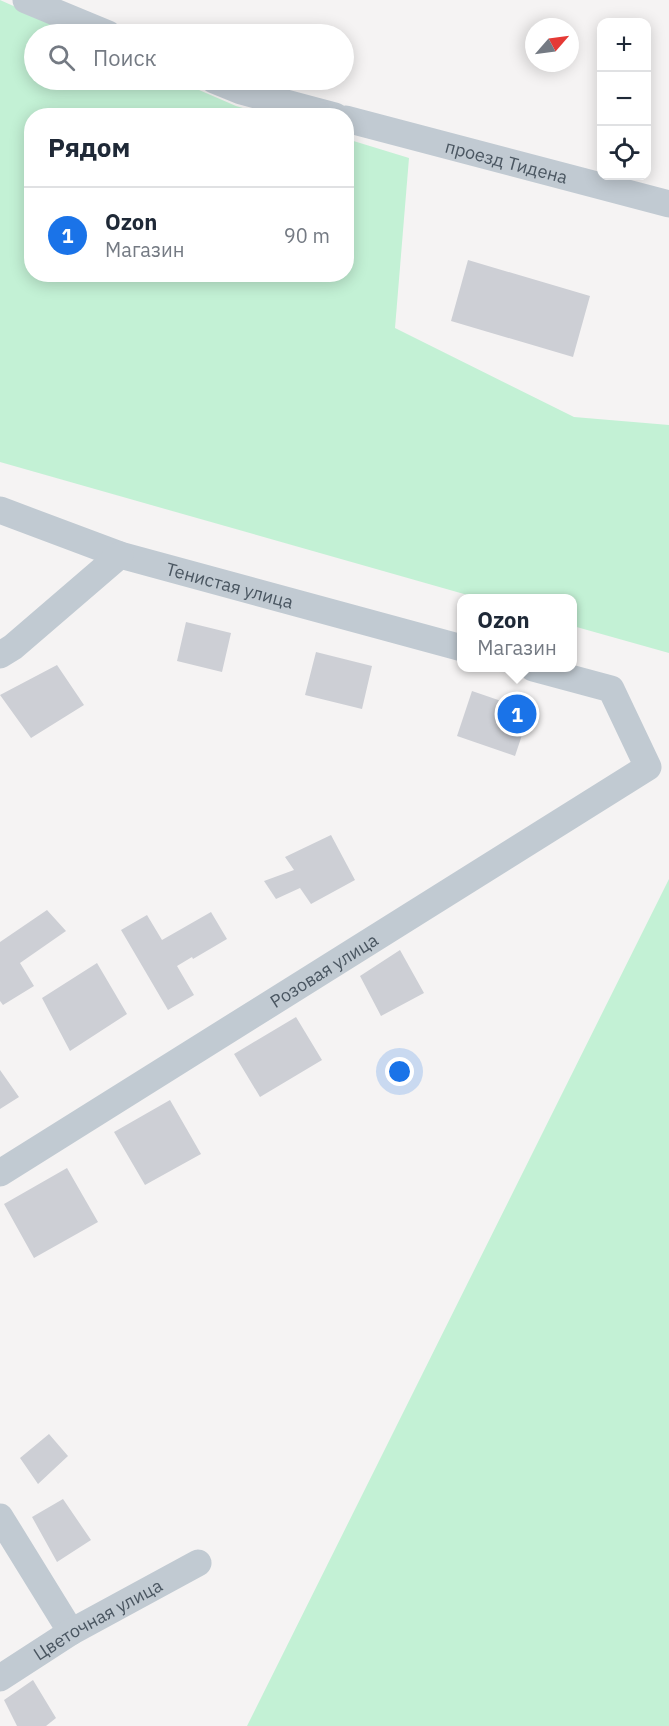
<!DOCTYPE html>
<html lang="ru">
<meta charset="utf-8">
<style>
body{margin:0;font-family:"IBM Plex Sans",sans-serif;background:#f6f6f7;color:#1f2937}
.controls{position:absolute;right:18px;top:18px;display:grid;overflow:hidden;border-radius:12px;box-shadow:0 3px 15px #0003}
.controls button{width:54px;height:54px;display:grid;place-items:center;padding:0;border:0;border-bottom:2px solid #e0e1e3;background:#fff;color:#1f2937;font:30px sans-serif}
.compass{position:absolute;left:525px;top:18px;width:54px;height:54px;border-radius:50%;background:#fff;box-shadow:0 3px 15px #0003;rotate:62deg}
.you{position:absolute;left:400px;top:1072px;width:21px;height:21px;margin:-15px;border:4px solid #fff;border-radius:50%;background:#1a73e8;box-shadow:0 0 0 9px #1a73e833}
.badge{display:grid;place-items:center;width:39px;height:39px;border-radius:50%;background:#1a73e8;color:#fff;font-size:20px;font-weight:700}
.pin{position:absolute;translate:-50% -50%;border:3px solid #fff;box-shadow:0 2px 6px #0006}
.popup{position:absolute;left:457px;top:594px;width:120px;height:78px;box-sizing:border-box;display:grid;place-content:center;border-radius:12px;background:#fff;filter:drop-shadow(0 2px 4px #0005);font-size:20px;white-space:nowrap;color:#747a83}
.popup b{font-size:22px;color:#1f2937}
.popup::after{content:'';position:absolute;left:50%;top:100%;margin-left:-12px;border:12px solid transparent;border-top-color:#fff}
.list{margin:0;padding:0;list-style:none}
h2{display:flex;justify-content:space-between;align-items:center;height:78px;margin:0;padding:0 24px;font-size:26px}
h2 small{font-size:20px;font-weight:400;color:#747a83}
.list li{display:grid;grid-template-columns:39px 1fr auto;gap:18px;align-items:center;box-sizing:border-box;height:96px;padding:0 24px;border-top:2px solid #e0e1e3}
.list b{display:block;font-size:22px;white-space:nowrap}
.list p{margin:0;font-size:20px;white-space:nowrap;color:#747a83}
.list em{font-size:20px;font-style:normal;color:#747a83}
.icon{flex:none;width:33px;height:33px;fill:none;stroke:currentColor;stroke-width:2;stroke-linecap:round;stroke-linejoin:round}
.map{position:relative;flex:none;width:669px;height:1726px;overflow:hidden}
.search{position:absolute;background:#fff;box-shadow:0 3px 15px #0003;left:24px;top:24px;width:330px;height:66px;display:flex;align-items:center;gap:15px;box-sizing:border-box;padding:0 21px;border-radius:33px;color:#747a83;font-size:22px}
.panel{position:absolute;background:#fff;box-shadow:0 3px 15px #0003;left:24px;top:108px;width:330px;height:174px;border-radius:24px}
.map>svg:first-child{display:block}
.green{fill:#c3f1d5}
.building{fill:#cdcfd5}
.lines{fill:none;stroke-linecap:round;stroke-linejoin:round}
.minor{stroke:#c1cad2;stroke-width:27}
.labels{text-anchor:middle;dominant-baseline:central;stroke-width:6;stroke-linejoin:round;paint-order:stroke}
.street-label{font-size:18px;fill:#4a5661;stroke:#fff}
</style>
<div class="map">
<svg width="669" height="1726" viewBox="0 0 669 1726">
<rect width="100%" height="100%" fill="#f5f3f3"/>
<path class="green" d="M0,0L76,34H34V80H176L236,106L267,115L32,116V274H346L347,139L409,158L395,328L574,417L669,425V653L573,626L572,598H478L0,462Z
M669,879V1726H247Z"/>
<path class="building" d="M468,260L590,296L573,357L451,321Z
M186,622L231,633L222,672L177,661Z
M316,652L372,666L362,709L305,695Z
M57,665L84,705L31,738L0,695Z
M472,691L530,711L515,756L457,736Z
M331,835L355,880L311,904L300,888L276,899L264,881L294,870L285,857Z
M47,910L66,931L20,963L34,986L3,1005L0,1001V942Z
M211,912L227,939L193,959L192,957L177,966L194,995L168,1010L121,930L147,915L162,940Z
M400,950L424,993L381,1016L360,976Z
M97,963L127,1014L70,1051L42,998Z
M296,1017L322,1060L260,1097L234,1054Z
M0,1070L19,1097L0,1109Z
M170,1100L201,1154L145,1185L114,1132Z
M67,1168L98,1222L34,1258L4,1204Z
M49,1434L68,1456L38,1484L20,1458Z
M63,1499L91,1540L57,1562L32,1517Z
M33,1680L56,1718L46,1726H17L4,1700Z"/>
<g class="lines">
<g class="minor">
<path d="M26,0L108,34"/>
<path d="M214,80L241,91L335,116"/>
<path id="s1" d="M346,119L669,204"/>
<path id="s2" d="M0,510L120,555L462,648"/>
<path d="M0,655L13,647L120,555"/>
<path id="s3" d="M0,1173L648,767L611,689L533,668"/>
<path d="M0,1517L71,1632"/>
<path id="s4" d="M0,1678L71,1632L198,1563"/>
</g>
</g>
<g class="labels">
<g class="street-label">
<text stroke="none"><textPath href="#s1" startOffset="166">проезд Тидена</textPath></text>
<text stroke="none"><textPath href="#s2" startOffset="242">Тенистая улица</textPath></text>
<text stroke="none"><textPath href="#s3" startOffset="382">Розовая улица</textPath></text>
<text stroke="none"><textPath href="#s4" startOffset="114">Цветочная улица</textPath></text>
</g>
</g>
</svg>
<div class="controls">
<button>+</button>
<button>−</button>
<button><svg class="icon" aria-label="locate" viewBox="0 0 24 24"><circle cx="12" cy="12" r="6"/><path d="M12 2v4M12 18v4M2 12h4M18 12h4"/></svg></button>
</div>
<svg class="compass" viewBox="-18 -18 36 36"><path d="M0-13l5 13h-10z" fill="#e53935"/><path d="M0 13l5-13h-10z" fill="#747a83"/></svg>
<div class="you"></div>
<div class="pin badge" style="left:517px;top:714px">1</div>
<div class="popup"><b>Ozon</b>Магазин</div>
<div class="search"><svg class="icon" aria-label="search" viewBox="0 0 24 24"><circle cx="10" cy="10" r="6"/><path d="M15 15l6 6"/></svg>Поиск</div>
<section class="panel">
<h2>Рядом<small></small></h2>
<ul class="list">
<li><span class="badge">1</span><div><b>Ozon</b><p>Магазин</p></div><em>90 m</em></li>
</ul>
</section>
</div>
